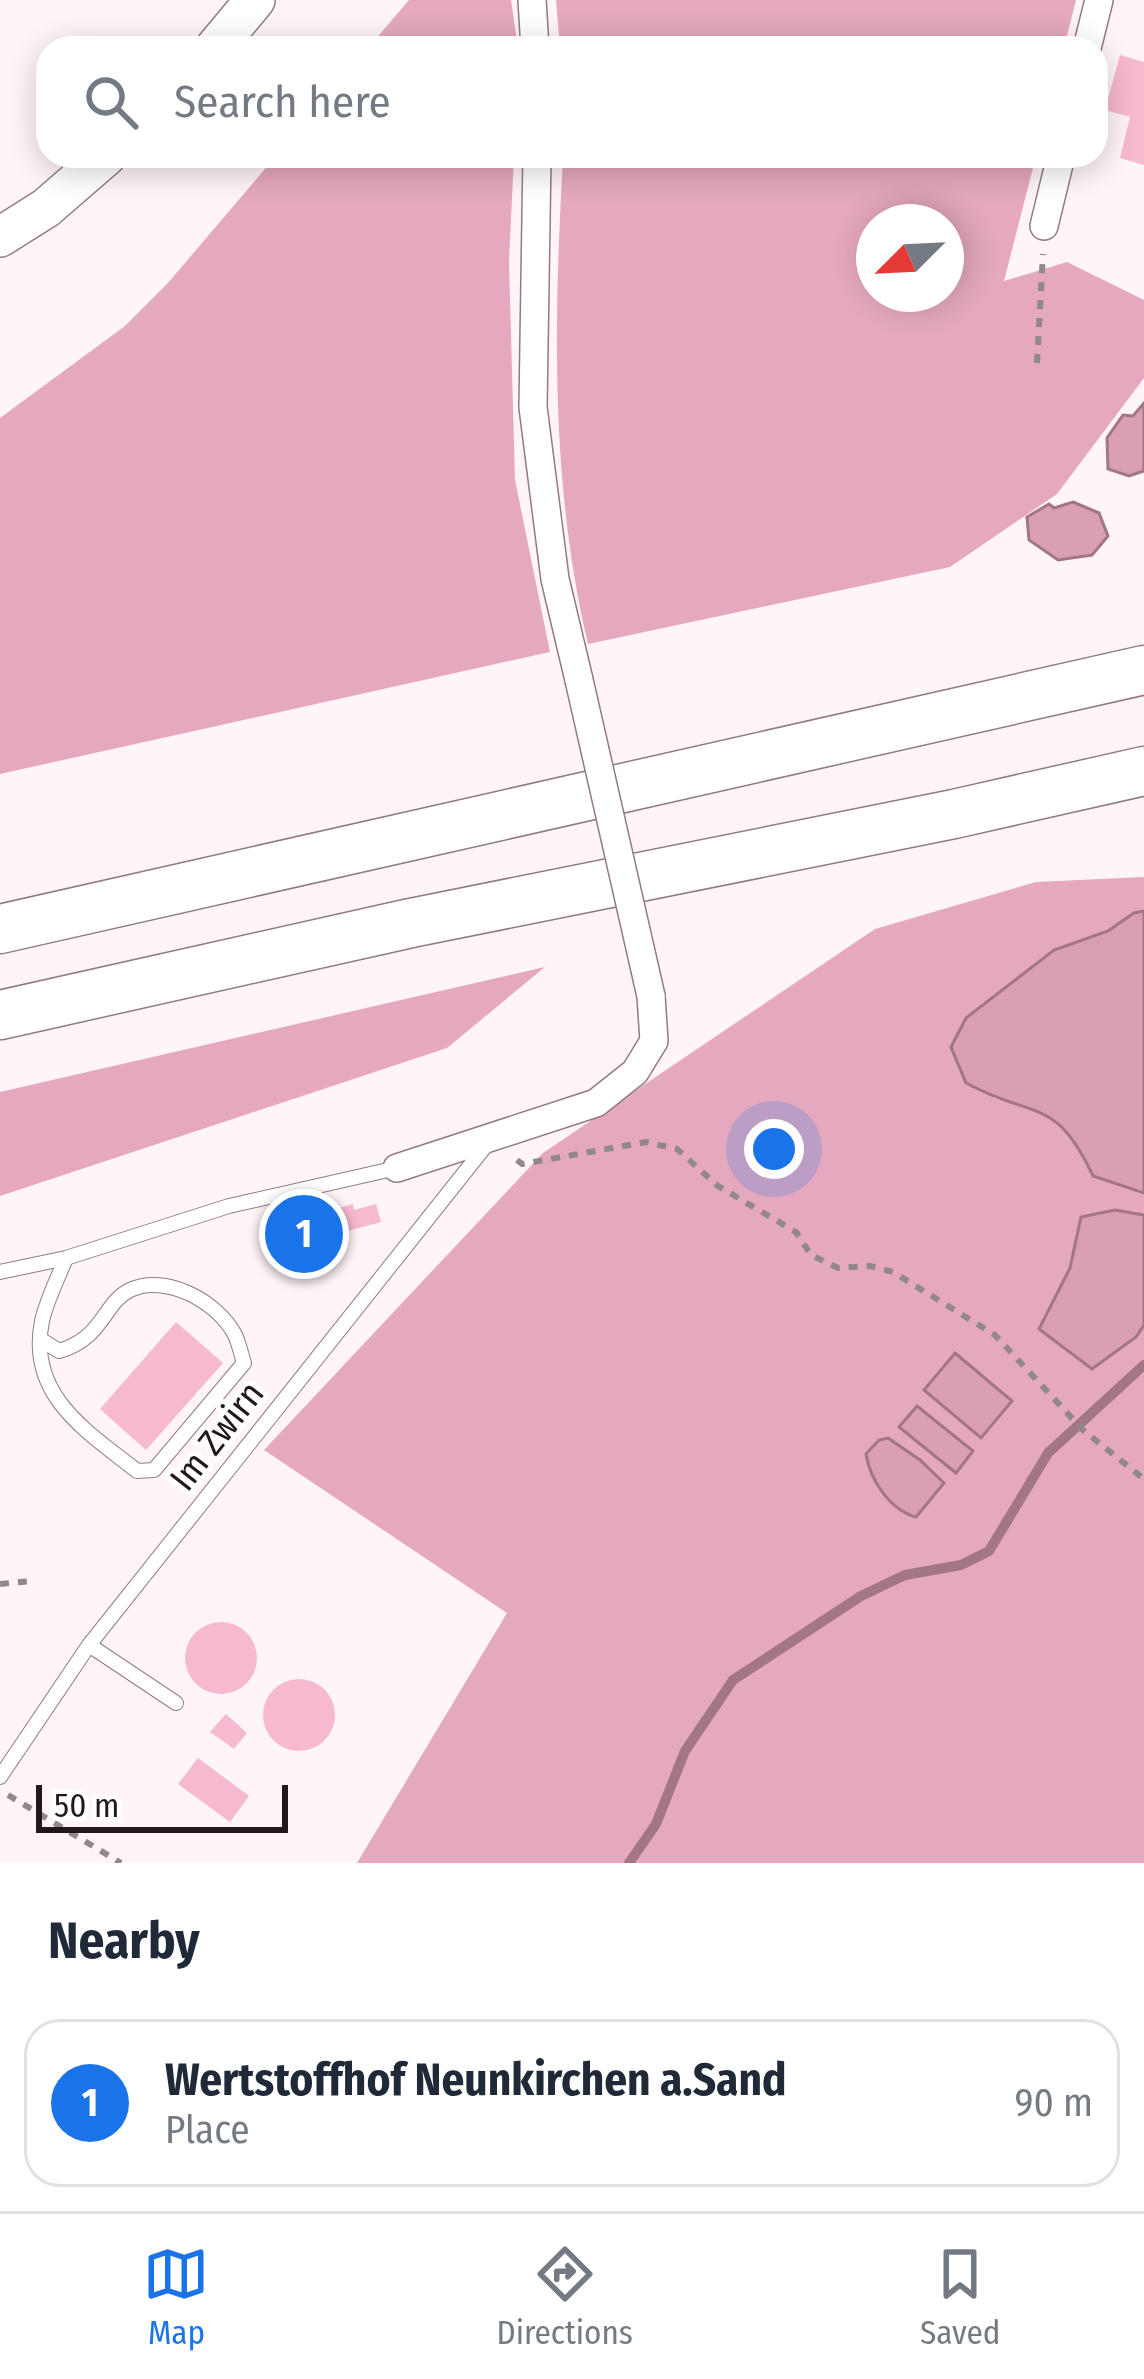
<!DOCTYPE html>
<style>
body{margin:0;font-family:"Fira Sans Condensed",sans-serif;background:#f6f6f7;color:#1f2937}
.compass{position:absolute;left:856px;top:204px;width:108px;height:108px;border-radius:50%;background:#fff;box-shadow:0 6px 30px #0003;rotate:246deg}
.scale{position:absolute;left:36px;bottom:30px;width:252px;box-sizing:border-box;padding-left:12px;border:6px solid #22181c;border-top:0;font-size:33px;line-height:42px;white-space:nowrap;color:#22181c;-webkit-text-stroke:9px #fff;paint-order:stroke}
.you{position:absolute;left:774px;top:1149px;width:42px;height:42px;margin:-30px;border:9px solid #fff;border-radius:50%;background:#1a73e8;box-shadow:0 0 0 18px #1a73e833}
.badge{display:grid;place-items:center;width:78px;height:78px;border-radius:50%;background:#1a73e8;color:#fff;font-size:39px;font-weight:700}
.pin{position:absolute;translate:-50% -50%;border:6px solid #fff;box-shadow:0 3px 12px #0006}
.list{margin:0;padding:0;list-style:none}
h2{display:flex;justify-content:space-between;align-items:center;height:156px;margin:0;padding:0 48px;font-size:51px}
h2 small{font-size:39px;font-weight:400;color:#747a83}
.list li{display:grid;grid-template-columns:78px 1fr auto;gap:36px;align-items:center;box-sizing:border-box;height:168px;margin:0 24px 24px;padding:0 24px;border:3px solid #e0e1e3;border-radius:36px}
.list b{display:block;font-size:45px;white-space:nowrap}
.list p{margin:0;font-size:39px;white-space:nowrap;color:#747a83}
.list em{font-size:39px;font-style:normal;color:#747a83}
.icon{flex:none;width:66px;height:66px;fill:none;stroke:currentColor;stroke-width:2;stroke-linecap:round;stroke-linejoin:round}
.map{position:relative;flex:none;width:1144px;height:1863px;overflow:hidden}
.search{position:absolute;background:#fff;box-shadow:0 6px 30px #0003;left:36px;right:36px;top:36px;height:132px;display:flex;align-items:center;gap:30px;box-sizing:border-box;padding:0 42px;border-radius:36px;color:#747a83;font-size:45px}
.sheet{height:348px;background:#fff}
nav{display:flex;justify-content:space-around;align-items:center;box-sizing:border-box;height:168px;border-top:3px solid #e0e1e3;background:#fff;font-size:33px;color:#747a83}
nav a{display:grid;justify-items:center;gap:6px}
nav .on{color:#1a73e8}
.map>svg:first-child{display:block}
.forest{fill:#e5a8bf;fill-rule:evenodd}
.water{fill:#da9eb5;stroke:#a37687;stroke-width:3}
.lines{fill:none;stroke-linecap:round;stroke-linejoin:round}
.stream{stroke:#a37687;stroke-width:10}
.building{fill:#f7b9d0}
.service-casing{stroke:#927a83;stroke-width:16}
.minor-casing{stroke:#927a83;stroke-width:30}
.secondary-casing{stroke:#927a83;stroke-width:42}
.motorway-casing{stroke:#927a83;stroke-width:51}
.path{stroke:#92878b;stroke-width:6;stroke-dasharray:9 9;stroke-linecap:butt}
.service{stroke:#fff;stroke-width:14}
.minor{stroke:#fff;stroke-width:27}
.secondary{stroke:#fff;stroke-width:39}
.motorway{stroke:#fff;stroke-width:48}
.minor-bridge-casing{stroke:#927a83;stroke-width:30;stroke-linecap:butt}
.minor-bridge{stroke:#fff;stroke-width:27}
.labels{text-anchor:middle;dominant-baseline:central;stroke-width:10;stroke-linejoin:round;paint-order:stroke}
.street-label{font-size:36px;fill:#22181c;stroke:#fff}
</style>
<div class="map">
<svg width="1144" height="1863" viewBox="0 0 1144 1863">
<rect width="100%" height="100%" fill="#fff4f8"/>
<path class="forest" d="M409,0H511L518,48H368Z
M556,0H1076L1064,48H560Z
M276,156H514L509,262L515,480L550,652L0,774V418L125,326L168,283Z
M563,156H1036L1004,281L1067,262L1144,300V378L1057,494L950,567L588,644C550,484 554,320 563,156ZM874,222H946V294H874Z
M1144,877V911L1134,913L1108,931L1054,950L966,1017L994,1098C1055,1114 1066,1118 1094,1176L1144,1193V1215L1115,1210L1081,1217L1070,1268L1039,1328L1136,1337L1144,1325V1863H357L507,1613L264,1450L543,1153L875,929L1036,882Z
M545,967L447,1048L0,1196V1092Z"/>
<path class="water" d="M1144,403V471L1129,476L1108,469L1107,438L1123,415L1133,416Z
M1073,502L1099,513L1108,536L1092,555L1058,560L1029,540L1027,517L1049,504L1054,508Z
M1144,911V1193L1093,1176C1055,1095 1034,1120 966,1083L951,1047L966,1018L1054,950L1108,931L1134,913Z
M1115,1210L1144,1215V1325L1136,1337L1092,1369L1039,1329L1070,1268L1081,1217Z
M955,1353L1012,1401L981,1438L924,1390Z
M917,1406L973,1451L956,1473L899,1427Z
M888,1438L920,1460L944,1483L916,1517C890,1510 870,1480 866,1454L879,1440Z"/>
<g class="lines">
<path class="stream" d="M629,1863L656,1824L685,1751L733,1680L861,1596L905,1575L961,1565L989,1551L1048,1453L1144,1365"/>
</g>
<path class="building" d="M1120,55L1144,62V165L1120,158L1130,117L1105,110Z
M353,1204L354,1210L376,1204L381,1222L325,1237L329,1254L282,1266L273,1231L338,1214L336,1209Z
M176,1322L223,1363L146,1450L100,1409Z
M185 1658a36 36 0 1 1 72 0a36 36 0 1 1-72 0Z
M263 1715a36 36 0 1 1 72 0a36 36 0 1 1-72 0Z
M226,1714L247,1733L234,1749L210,1732Z
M198,1758L249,1796L230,1822L178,1784Z"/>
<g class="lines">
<defs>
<path id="service" d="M0,1272L66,1258L229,1206L397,1168
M40,1339L59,1351C104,1338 103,1303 130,1290C166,1273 218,1302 235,1335C239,1343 241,1354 244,1363L154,1470L137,1471C87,1431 27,1396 42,1321C47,1299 58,1278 66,1258
M89,1645L176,1703
M0,1777L89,1645L488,1143"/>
<path id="minor" d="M532,0L535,48
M1087,48L1099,0
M537,156L533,407L555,579L579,680
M1044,226L1061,156
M397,1168L596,1103L635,1072L654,1041L651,996"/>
<path id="secondary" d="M215,48L255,0
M0,237L46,208L106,156"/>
<path id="motorway" d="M0,929L1144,670
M0,1015L411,923L954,814L1144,771"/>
</defs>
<use href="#service" class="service-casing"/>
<use href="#minor" class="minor-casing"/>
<use href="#secondary" class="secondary-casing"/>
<use href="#motorway" class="motorway-casing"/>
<path class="path" d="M1037,363L1043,254
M517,1160L522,1164L646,1142L677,1149L718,1186L796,1232L811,1255L838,1268L870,1266L893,1272L995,1335L1083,1430L1144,1479
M0,1584L31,1581
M8,1795L121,1863"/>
<use href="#service" class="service"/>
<use href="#minor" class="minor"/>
<use href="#secondary" class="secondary"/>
<use href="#motorway" class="motorway"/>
<defs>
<path id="minor-bridge" d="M579,680L651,996"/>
</defs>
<use href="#minor-bridge" class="minor-bridge-casing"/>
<use href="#minor-bridge" class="minor-bridge"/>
</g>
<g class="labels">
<g class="street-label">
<text transform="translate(217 1436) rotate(-52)">Im Zwirn</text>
</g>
</g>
</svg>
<svg class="compass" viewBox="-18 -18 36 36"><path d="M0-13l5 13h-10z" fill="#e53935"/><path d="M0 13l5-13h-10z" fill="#747a83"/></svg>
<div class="scale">50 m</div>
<div class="you"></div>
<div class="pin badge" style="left:304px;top:1234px">1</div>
<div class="search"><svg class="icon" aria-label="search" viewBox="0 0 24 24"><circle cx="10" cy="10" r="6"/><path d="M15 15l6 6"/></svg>Search here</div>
</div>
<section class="sheet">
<h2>Nearby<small></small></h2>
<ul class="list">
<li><span class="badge">1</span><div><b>Wertstoffhof Neunkirchen a.Sand</b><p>Place</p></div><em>90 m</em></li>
</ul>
</section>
<nav>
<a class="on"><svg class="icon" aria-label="map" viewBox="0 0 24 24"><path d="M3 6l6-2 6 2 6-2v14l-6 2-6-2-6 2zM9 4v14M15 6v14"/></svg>Map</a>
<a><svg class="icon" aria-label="directions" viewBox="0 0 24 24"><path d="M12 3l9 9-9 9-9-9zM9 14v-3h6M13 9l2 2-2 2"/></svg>Directions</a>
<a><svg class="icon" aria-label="saved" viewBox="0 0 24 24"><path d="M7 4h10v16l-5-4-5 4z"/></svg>Saved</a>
</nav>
